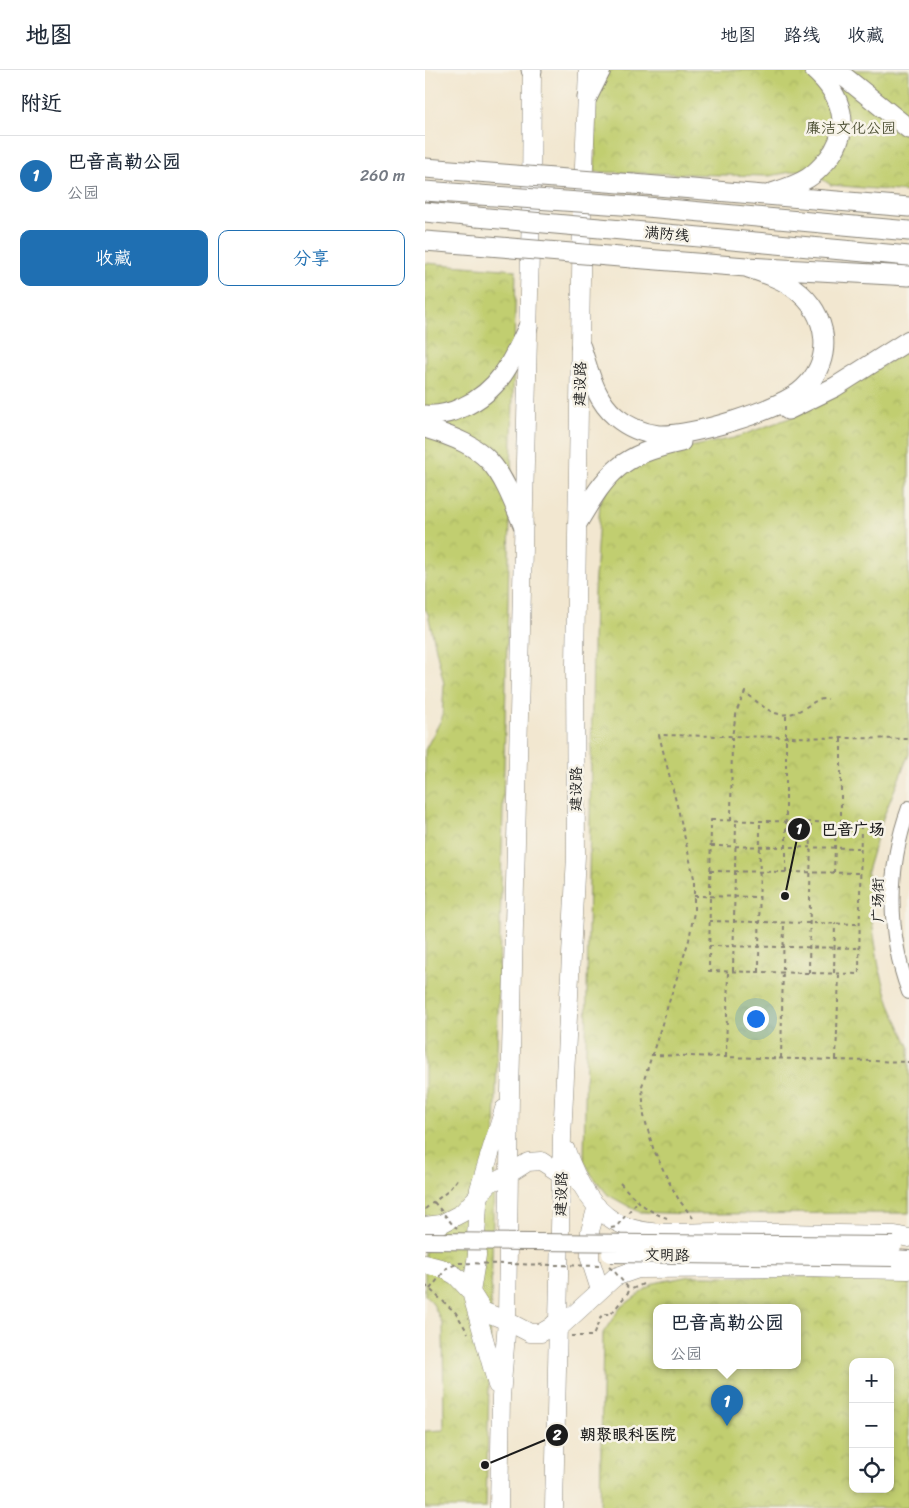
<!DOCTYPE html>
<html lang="zh">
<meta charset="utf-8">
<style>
body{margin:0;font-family:Sriracha,"LXGW WenKai TC",sans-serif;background:#f2f2f3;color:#1f2937}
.controls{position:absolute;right:15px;bottom:15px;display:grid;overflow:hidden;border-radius:10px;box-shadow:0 2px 8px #0003}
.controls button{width:45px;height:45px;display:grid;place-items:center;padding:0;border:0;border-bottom:1px solid #e0e1e3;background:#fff;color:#1f2937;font:25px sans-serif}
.you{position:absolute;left:330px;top:948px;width:18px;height:18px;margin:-12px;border:4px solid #fff;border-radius:50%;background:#1a73e8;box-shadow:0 0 0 8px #1a73e833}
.badge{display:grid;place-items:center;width:32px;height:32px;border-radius:50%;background:#1f6fb2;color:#fff;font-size:16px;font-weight:700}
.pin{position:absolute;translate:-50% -41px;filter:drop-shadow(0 1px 2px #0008)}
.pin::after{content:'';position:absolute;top:26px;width:18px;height:15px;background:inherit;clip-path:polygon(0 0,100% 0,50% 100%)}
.popup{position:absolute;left:228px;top:1234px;width:148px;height:65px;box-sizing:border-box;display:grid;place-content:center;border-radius:10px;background:#fff;filter:drop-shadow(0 1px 4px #0005);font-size:16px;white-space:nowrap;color:#747a83}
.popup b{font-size:19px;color:#1f2937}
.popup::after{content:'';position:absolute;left:50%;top:100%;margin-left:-10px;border:10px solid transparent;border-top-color:#fff}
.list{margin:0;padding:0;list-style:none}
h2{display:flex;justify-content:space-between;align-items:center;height:65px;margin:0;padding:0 20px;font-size:21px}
h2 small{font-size:16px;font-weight:400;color:#747a83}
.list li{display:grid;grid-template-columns:32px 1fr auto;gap:15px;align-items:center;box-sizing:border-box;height:80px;padding:0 20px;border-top:1px solid #e0e1e3}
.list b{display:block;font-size:19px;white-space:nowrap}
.list p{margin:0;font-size:16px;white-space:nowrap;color:#747a83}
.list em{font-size:16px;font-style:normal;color:#747a83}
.actions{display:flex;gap:10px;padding:15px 20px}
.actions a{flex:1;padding:11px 0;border:1px solid #1f6fb2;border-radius:10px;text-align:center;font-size:18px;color:#1f6fb2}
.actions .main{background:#1f6fb2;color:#fff}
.icon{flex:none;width:28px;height:28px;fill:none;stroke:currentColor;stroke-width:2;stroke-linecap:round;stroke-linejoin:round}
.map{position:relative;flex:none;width:484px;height:1438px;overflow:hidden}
header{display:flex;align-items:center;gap:30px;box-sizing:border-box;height:70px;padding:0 25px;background:#fff;border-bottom:1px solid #e0e1e3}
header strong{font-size:24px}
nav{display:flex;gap:28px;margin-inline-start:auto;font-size:18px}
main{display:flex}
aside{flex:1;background:#fff}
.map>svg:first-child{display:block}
.park{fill:url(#park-crowns);stroke:#6e7546;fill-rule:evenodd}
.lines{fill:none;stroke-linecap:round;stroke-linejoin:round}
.tertiary-casing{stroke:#878276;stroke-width:16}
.secondary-casing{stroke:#878276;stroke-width:18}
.primary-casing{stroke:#878276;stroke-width:19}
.trunk-casing{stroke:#878276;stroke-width:21}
.path{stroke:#878276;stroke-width:2;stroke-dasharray:4 4;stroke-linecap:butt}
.tertiary{stroke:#fff;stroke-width:14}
.secondary{stroke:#fff;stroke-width:16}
.primary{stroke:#fff;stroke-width:18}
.trunk{stroke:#fff;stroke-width:19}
.secondary-bridge-casing{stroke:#878276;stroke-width:18;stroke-linecap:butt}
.trunk-bridge-casing{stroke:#878276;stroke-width:21;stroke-linecap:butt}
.path-bridge{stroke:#878276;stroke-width:2;stroke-dasharray:4 4;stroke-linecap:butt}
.secondary-bridge{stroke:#fff;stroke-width:16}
.trunk-bridge{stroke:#fff;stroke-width:19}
.labels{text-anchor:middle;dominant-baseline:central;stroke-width:5;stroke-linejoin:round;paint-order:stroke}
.park-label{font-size:15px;fill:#4e5135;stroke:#f7f3e8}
.street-label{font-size:15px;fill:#1c1c1c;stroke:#f7f3e8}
.leader{fill:none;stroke:#1c1c1c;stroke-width:2}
.callout-dot{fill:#1c1c1c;stroke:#f7f3e8;stroke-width:2}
.mark-label{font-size:15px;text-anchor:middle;font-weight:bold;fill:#fff}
.callout-label{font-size:16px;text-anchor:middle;font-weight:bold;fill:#1c1c1c;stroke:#f7f3e8;stroke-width:5;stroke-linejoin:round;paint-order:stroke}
</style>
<header>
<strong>地图</strong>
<nav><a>地图</a><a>路线</a><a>收藏</a></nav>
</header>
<main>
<aside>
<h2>附近<small></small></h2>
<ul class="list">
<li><span class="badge">1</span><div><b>巴音高勒公园</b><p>公园</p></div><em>260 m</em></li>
</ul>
<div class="actions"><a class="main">收藏</a><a>分享</a></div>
</aside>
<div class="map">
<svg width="484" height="1438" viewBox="0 0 484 1438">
<defs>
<pattern id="park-crowns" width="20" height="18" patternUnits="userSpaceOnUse" patternTransform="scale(1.25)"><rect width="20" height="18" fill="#c1ce70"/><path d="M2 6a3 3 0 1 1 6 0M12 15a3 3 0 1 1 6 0" fill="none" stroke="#a5b060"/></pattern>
</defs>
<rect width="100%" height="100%" fill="#f7f3e8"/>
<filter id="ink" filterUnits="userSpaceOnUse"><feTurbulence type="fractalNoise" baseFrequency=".02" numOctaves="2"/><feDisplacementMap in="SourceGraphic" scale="10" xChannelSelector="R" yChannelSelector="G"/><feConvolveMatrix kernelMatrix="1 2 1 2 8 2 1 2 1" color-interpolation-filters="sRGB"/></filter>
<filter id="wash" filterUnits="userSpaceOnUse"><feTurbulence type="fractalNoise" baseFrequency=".0096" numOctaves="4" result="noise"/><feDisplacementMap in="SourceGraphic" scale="20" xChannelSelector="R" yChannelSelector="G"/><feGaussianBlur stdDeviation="1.12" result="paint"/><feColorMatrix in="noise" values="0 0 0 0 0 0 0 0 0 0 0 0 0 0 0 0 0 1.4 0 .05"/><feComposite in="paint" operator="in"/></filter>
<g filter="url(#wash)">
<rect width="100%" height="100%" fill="#f2e7d0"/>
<path class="park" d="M171,0H484V122L406,115L382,99L344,106L170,102Z
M0,193L91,200L61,1438H0V1361L19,1360L18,1255L7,1232L0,1225V680L17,648L19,614L3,544L0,539Z
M484,280V684L458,748L442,801L447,852L454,897L465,935L484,976V1143L265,1144L214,1142L183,1125L166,1104L159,1091L169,522L175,432L188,409L235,383L309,368L370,346Z
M265,1206L479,1207L484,1209V1438H175L178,1263L195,1238L229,1213ZM232,1237H372V1295H232ZM428,1292H465V1419H428Z"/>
</g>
<g filter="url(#ink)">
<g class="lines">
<defs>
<path id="tertiary" d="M484,738C462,797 462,863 484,922"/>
<path id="secondary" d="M468,1188L484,1189"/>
<path id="primary" d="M79,1039L54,1119L51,1166L52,1185L46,1222L58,1241L82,1251L105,1263H116L126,1257L133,1250
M141,1080C150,1106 164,1136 189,1151C221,1169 264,1161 298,1162C356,1163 413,1164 470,1165L484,1168
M172,1136L165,1161V1189L175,1220
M0,1156L16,1154L37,1143L65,1113L84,1104L103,1092L116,1091L136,1104L146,1107
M0,1194L19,1199L31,1206L46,1222L72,1315
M133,1259L190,1207L213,1199L378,1198L417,1199L484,1200
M74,1438L76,1327L82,1251L85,1025L106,139L107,0
M129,1438L137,1067L151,785L150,595L157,143L163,0"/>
<path id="trunk" d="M106,0L107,1
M411,0L484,59
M162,28L176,0
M0,98L52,102
M208,114L484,137
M0,121L54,125
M347,123C359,119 372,115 383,108C391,103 397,96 403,89C428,58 417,25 389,0
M211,136L484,161
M0,142L52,147
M208,161L484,186
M0,171L51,175
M207,188L321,197L484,206
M156,277C164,301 170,330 191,347C203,357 217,363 233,365C265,367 357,340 379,318C410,288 403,244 370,219C356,208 338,203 321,197
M363,340L410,317L484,270
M0,345C13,346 26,343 38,337C74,321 87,292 103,257
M0,358C66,378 73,394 98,455
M153,452C183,401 196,385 256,372"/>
</defs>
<use href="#tertiary" class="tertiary-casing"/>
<use href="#secondary" class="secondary-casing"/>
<use href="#primary" class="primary-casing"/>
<use href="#trunk" class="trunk-casing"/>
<path class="path" d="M416,669V753
M286,750L436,753L434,904L284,901Z
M306,751L307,666L312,640L320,622C341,639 354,654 381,637C389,632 394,628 403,629
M286,776L436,778
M285,801L435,803
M361,802V645
M409,803L411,753
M269,826L335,827
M284,851L434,854
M284,876L434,878
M308,901L311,751
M334,902L335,752
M384,903L386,753
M409,903L410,853
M226,985L484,992
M301,987L303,902
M356,988L359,853
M411,989L414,904
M195,1113C209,1128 222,1142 242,1148
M0,1139L23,1121L32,1109
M268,1148L254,1130L244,1112L228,1078L219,1046L217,1016L264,870L269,842V808L255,747L234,665L484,669
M0,1215L31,1243L43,1263
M146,1266H168L177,1244H186L205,1220L218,1214"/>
<use href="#tertiary" class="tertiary"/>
<use href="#secondary" class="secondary"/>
<use href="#primary" class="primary"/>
<use href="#trunk" class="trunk"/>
<defs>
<path id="secondary-bridge" d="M0,1171L469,1175
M185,1184L468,1188"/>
<path id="trunk-bridge" d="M52,102L208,114
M54,125L211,136
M52,147L208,161
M51,175L207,188"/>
</defs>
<use href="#secondary-bridge" class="secondary-bridge-casing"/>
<use href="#trunk-bridge" class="trunk-bridge-casing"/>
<path class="path-bridge" d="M9,1132L28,1155L32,1158
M186,1158L191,1157L212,1132
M184,1197L189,1201L205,1220
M5,1219L22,1198L34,1193L177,1196"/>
<use href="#secondary-bridge" class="secondary-bridge"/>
<use href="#trunk-bridge" class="trunk-bridge"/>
</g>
</g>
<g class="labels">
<g class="park-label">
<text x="426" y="58">廉洁文化公园</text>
</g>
<g class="street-label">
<text transform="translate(242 164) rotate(5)">满防线</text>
<text transform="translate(155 314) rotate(-89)">建设路</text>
<text transform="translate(151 719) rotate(-90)">建设路</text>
<text transform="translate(453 830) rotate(-90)">广场街</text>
<text transform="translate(136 1124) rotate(-88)">建设路</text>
<text transform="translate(242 1185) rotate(1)">文明路</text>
</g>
</g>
<path class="leader" d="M360 826L374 759M60 1395L132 1365"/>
<g class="callout-dot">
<circle cx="360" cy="826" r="5"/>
<circle cx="60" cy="1395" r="5"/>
<circle cx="374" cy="759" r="12"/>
<circle cx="132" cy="1365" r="12"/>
</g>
<g class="mark-label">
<text x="374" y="764">1</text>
<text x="132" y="1370">2</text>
</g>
<g class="callout-label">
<text x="428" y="765">巴音广场</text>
<text x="203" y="1370">朝聚眼科医院</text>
</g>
</svg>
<div class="controls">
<button>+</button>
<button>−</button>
<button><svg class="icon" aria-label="locate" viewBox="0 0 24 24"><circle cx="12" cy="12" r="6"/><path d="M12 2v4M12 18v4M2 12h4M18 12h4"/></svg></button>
</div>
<div class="you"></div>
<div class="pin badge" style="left:302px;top:1356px">1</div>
<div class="popup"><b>巴音高勒公园</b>公园</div>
</div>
</main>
